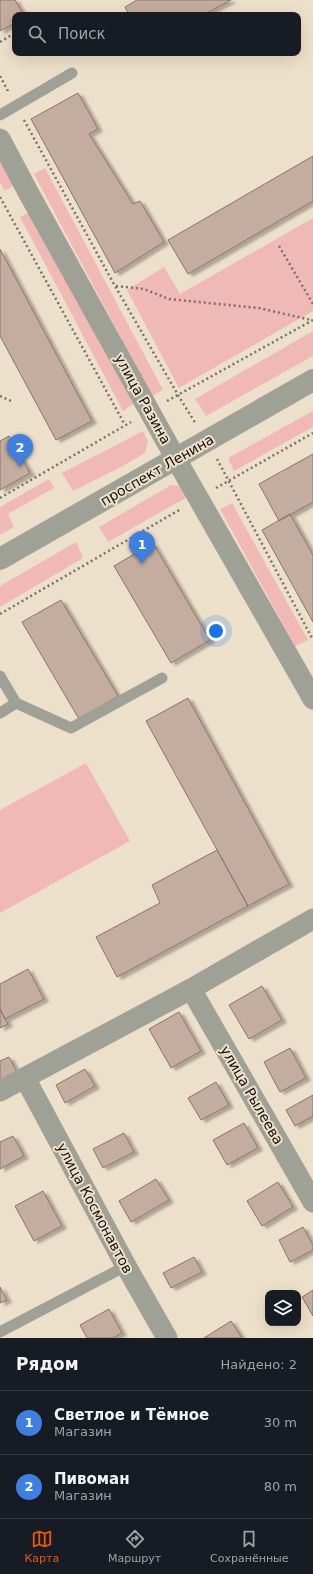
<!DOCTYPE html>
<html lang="ru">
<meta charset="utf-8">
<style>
body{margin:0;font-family:"DejaVu Sans",sans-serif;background:#242831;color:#f1f3f6}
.controls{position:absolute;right:12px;bottom:12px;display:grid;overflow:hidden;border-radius:8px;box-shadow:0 4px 16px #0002}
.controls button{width:36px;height:36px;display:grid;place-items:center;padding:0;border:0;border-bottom:1px solid #363941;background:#171b24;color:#f1f3f6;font:20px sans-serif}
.you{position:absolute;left:216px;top:631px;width:14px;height:14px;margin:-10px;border:3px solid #fff;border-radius:50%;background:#1a73e8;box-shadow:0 0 0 6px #1a73e833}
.badge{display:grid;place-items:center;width:26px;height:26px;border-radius:50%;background:#ea580c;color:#fff;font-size:13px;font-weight:700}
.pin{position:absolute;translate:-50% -33px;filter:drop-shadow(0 1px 2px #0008)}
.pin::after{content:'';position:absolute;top:21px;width:14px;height:12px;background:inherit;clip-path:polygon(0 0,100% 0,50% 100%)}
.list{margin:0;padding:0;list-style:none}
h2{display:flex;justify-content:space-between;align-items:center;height:52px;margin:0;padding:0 16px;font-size:17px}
h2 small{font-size:13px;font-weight:400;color:#9ea1a6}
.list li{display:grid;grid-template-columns:26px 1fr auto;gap:12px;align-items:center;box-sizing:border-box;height:64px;padding:0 16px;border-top:1px solid #363941}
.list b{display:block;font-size:15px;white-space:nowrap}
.list p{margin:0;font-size:13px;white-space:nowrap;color:#9ea1a6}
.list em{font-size:13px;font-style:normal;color:#9ea1a6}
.icon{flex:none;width:22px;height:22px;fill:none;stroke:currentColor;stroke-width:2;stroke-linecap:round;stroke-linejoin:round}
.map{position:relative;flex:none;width:313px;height:1338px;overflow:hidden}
.search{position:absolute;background:#171b24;box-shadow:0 4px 16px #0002;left:12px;right:12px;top:12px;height:44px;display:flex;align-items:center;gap:10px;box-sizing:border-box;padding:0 14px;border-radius:8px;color:#9ea1a6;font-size:15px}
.sheet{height:180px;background:#171b24}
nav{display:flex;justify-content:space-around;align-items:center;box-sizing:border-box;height:56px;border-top:1px solid #363941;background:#171b24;font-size:11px;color:#9ea1a6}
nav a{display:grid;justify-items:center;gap:2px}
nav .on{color:#ea580c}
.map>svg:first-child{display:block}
.green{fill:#f0b9b5}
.building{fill:#c4ac9f;stroke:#8a7468;filter:url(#shadow)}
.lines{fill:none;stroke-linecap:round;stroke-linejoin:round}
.path{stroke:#797163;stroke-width:2.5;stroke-dasharray:2 3;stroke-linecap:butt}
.service{stroke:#9fa096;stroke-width:11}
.minor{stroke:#9fa096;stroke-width:21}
.tertiary{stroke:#9fa096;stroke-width:22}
.labels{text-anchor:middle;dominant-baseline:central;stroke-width:4;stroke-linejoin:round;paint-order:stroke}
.street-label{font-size:14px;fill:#151109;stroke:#ede0ca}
</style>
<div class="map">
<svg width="313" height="1338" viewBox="0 0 313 1338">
<defs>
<filter id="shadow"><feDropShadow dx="4.5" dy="2.5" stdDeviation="1" flood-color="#0004"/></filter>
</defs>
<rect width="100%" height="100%" fill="#ede0ca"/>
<path class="green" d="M0,157L15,185L5,191L0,182Z
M45,168L163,390L152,396L34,174Z
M29,212L136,402L123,411L20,217Z
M313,218V311L179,388L127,290L164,267L180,294Z
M313,331V356L206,416L195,399Z
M313,411V427L234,471L228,458Z
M143,431L148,441L145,453L121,467L73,491L62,473Z
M49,479L54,488L8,514L14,527L0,535V507Z
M171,485L180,486L187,497L108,542L99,527Z
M232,503L308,640L295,646L220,509Z
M76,542L83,558L0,607V586Z
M86,763L130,841L0,913V810Z"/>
<path class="building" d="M0,0H15L24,15H15V23L0,31Z
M137,0H231L203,15H129L125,7Z
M78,93L98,129L89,134L133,204L140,201L164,242L115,273L31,119Z
M313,156V201L188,274L168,240Z
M0,249L92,421L56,440L0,336Z
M9,436L30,473L0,490V441Z
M313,454V502L279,521L259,484Z
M290,514L313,555V622L262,530Z
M153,543L210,640L171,663L114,566Z
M61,600L118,696L79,719L22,622Z
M188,698L289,884L248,906L146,721Z
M217,850L248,906L117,977L96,937L160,903L152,885Z
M28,969L44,999L5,1019L0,1009V984Z
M262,986L282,1020L249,1039L229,1005Z
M0,1009L8,1024L0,1028Z
M179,1012L201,1051L171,1068L149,1029Z
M290,1048L306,1078L280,1092L264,1062Z
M9,1057L17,1072L0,1081V1061Z
M85,1069L95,1086L65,1103L56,1085Z
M216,1082L229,1105L201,1120L188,1098Z
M313,1095V1116L295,1126L286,1110Z
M244,1123L258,1148L227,1165L213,1140Z
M124,1133L134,1152L103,1168L93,1149Z
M13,1136L24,1156L0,1169V1142Z
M156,1179L169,1200L131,1222L119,1201Z
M278,1182L293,1207L262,1226L247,1201Z
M43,1191L62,1226L34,1241L15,1206Z
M303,1227L313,1245V1250L290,1262L279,1240Z
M194,1257L202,1272L171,1288L163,1273Z
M0,1287L7,1300L0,1303Z
M313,1290V1316L302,1297Z
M109,1309L122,1333L113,1338H87L80,1325Z
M231,1321L242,1338H204Z"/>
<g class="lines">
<path class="path" d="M0,42L15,33
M0,76L9,93
M24,120L115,286L178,395L196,424
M0,197L125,425
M279,246L313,304
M116,286L144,289L169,299L259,308L311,320
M0,396L11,401
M167,401L313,320
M217,459L313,640
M216,488L313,433
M0,498L131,422
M0,614L181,509"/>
<path class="service" d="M0,115L72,73
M0,676L16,703L0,713
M16,703L71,728L162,678
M0,1332L126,1266"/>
<path class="minor" d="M0,139L28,192L176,459L313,699
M191,989L313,1202
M25,1078L126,1266L167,1338
M0,1091L191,989L313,919"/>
<path class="tertiary" d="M0,559L313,380"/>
</g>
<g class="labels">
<g class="street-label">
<text transform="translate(143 399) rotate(61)">улица Разина</text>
<text transform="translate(157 470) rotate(-30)">проспект Ленина</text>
<text transform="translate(252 1095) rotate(60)">улица Рылеева</text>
<text transform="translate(95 1208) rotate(62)">улица Космонавтов</text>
</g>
</g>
</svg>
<div class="controls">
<button><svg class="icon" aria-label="layers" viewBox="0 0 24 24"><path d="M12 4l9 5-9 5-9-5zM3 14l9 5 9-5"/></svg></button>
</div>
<div class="you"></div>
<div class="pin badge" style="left:142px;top:564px;background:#3f7fe0">1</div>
<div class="pin badge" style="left:20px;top:467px;background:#3f7fe0">2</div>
<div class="search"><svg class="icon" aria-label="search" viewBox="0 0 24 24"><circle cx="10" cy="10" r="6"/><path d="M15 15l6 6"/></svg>Поиск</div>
</div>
<section class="sheet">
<h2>Рядом<small>Найдено: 2</small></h2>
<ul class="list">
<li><span class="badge" style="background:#3f7fe0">1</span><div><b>Светлое и Тёмное</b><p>Магазин</p></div><em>30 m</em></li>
<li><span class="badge" style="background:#3f7fe0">2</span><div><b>Пивоман</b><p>Магазин</p></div><em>80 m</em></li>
</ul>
</section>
<nav>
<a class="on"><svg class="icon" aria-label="map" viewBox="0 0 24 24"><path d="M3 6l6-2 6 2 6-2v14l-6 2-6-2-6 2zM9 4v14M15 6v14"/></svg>Карта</a>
<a><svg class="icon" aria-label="directions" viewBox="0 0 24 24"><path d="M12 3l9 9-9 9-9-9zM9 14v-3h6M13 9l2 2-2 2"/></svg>Маршрут</a>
<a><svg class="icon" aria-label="saved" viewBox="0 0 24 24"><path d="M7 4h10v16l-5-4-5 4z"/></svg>Сохранённые</a>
</nav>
